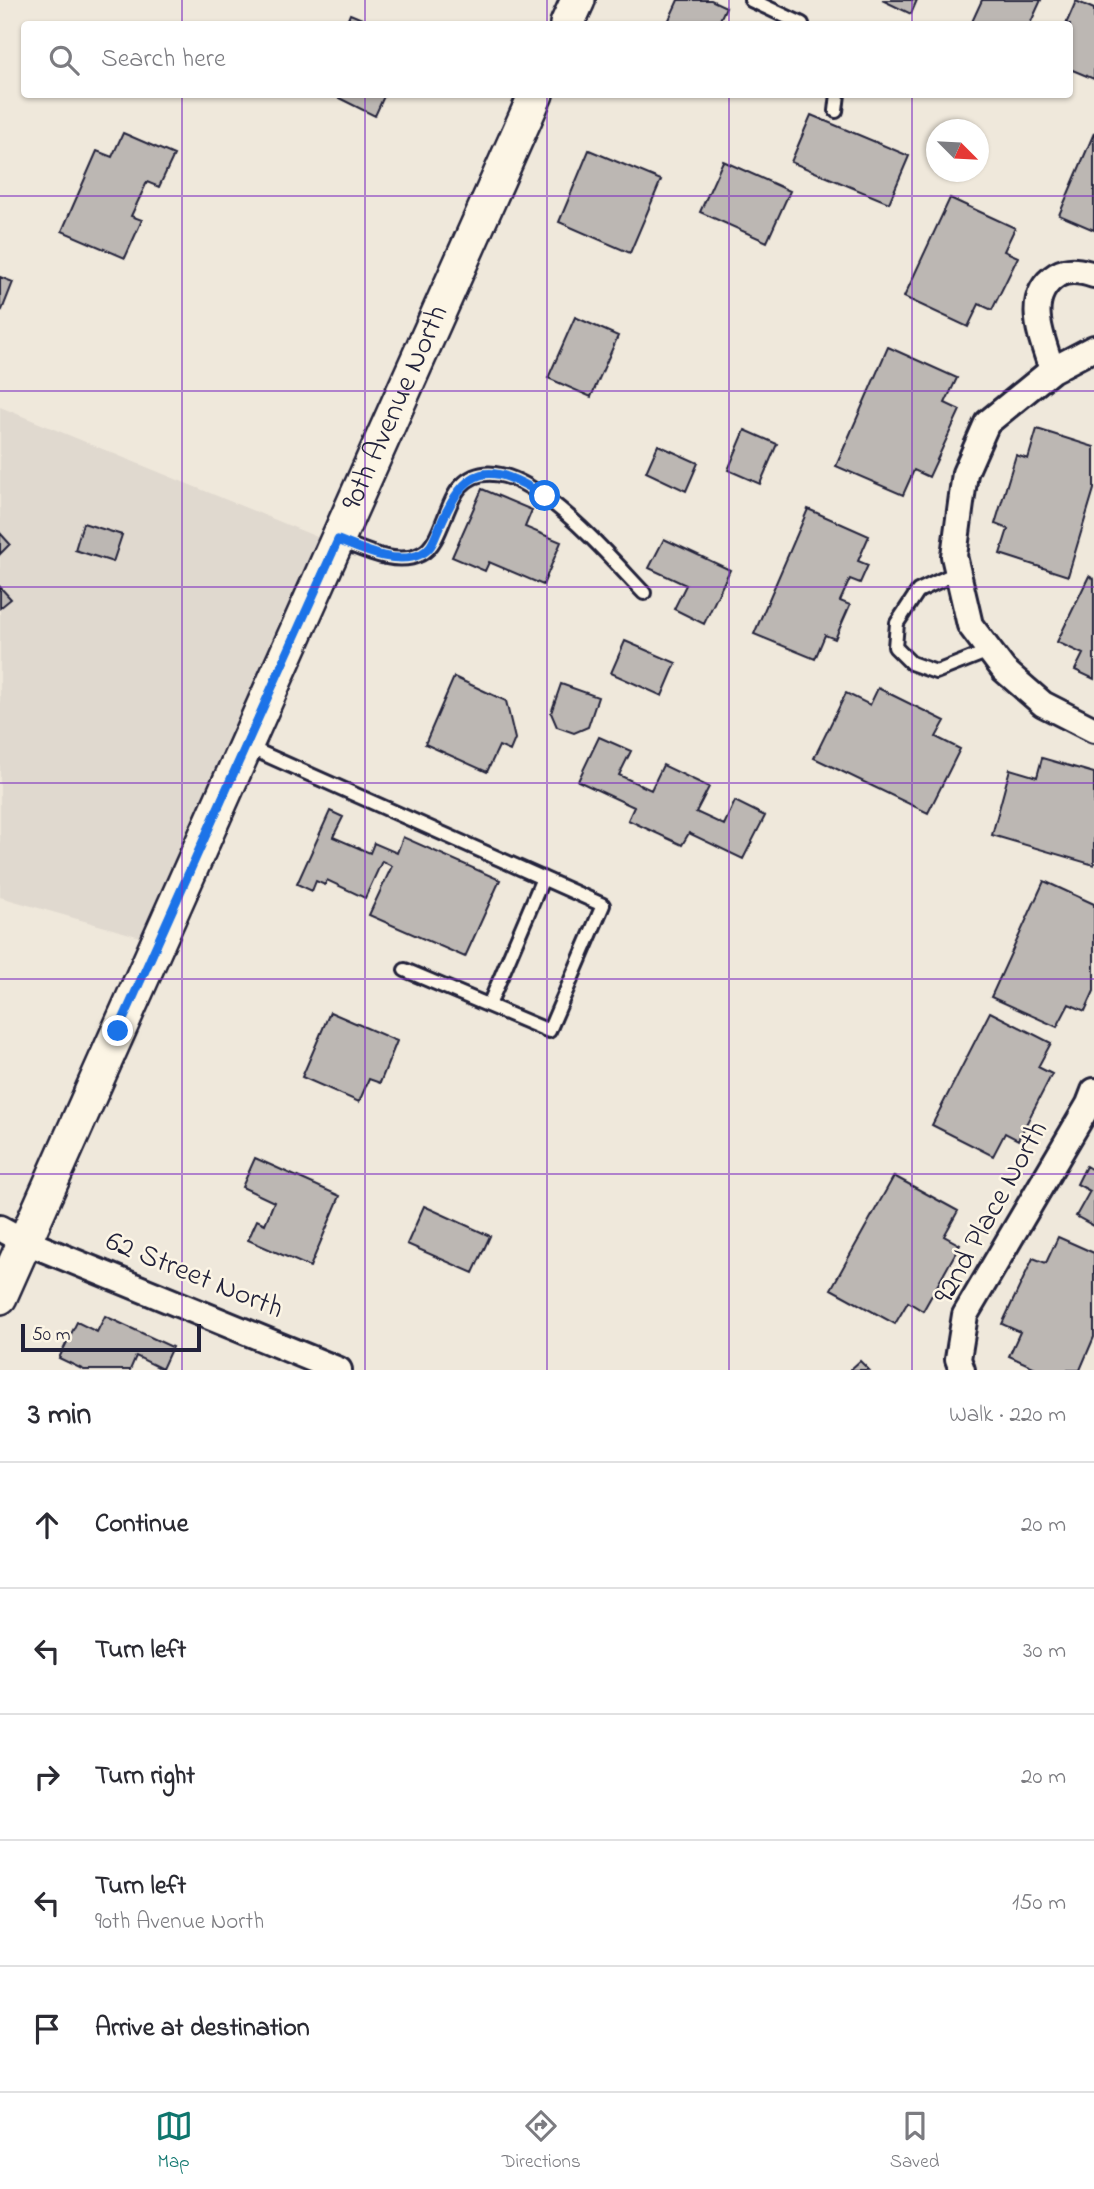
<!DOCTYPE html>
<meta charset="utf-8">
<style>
body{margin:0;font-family:"Indie Flower",sans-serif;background:#f7f7f7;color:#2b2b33}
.compass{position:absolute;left:926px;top:119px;width:63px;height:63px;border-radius:50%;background:#fff;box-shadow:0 2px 5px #0004;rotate:114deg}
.scale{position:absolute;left:21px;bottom:18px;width:180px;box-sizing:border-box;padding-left:7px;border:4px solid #22223b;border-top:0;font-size:19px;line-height:24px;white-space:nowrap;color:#22223b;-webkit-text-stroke:5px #fcf5e5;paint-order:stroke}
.stop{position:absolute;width:21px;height:21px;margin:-16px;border:5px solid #1a73e8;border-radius:50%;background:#fff}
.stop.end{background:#1a73e8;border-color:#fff;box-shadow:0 2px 7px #0008}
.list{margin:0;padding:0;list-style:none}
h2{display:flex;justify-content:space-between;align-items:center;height:91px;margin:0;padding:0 28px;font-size:30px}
h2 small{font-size:23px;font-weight:400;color:#7c7c81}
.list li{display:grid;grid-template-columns:46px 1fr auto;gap:21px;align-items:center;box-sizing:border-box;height:126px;padding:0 28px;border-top:2px solid #e1e1e2}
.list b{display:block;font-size:26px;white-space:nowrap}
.list p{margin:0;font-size:23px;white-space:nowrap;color:#7c7c81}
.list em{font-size:23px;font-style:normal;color:#7c7c81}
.icon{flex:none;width:38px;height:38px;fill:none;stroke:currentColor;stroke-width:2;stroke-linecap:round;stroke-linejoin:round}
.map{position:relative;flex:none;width:1094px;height:1370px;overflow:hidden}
.search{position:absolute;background:#fff;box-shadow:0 2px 5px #0004;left:21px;right:21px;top:21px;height:77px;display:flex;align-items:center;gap:18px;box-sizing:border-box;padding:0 24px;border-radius:7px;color:#7c7c81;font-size:26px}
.sheet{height:721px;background:#fff}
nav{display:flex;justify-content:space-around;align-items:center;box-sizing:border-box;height:98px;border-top:2px solid #e1e1e2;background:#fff;font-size:19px;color:#7c7c81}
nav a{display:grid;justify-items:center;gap:4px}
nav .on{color:#0f766e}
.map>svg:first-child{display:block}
.built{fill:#e0d9cf}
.building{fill:#bcb7b3;stroke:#22223b;stroke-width:2}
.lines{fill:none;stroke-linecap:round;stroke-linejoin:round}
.lane-casing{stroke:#22223b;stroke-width:18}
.street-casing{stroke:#22223b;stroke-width:30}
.secondary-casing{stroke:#22223b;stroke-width:38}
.lane{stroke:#fcf5e5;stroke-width:12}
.street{stroke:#fcf5e5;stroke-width:24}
.secondary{stroke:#fcf5e5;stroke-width:33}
.route{stroke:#1a73e8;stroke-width:9}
.grid{fill:none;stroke:#7b2cbf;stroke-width:2;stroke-opacity:0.55}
.labels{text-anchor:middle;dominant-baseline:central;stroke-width:5;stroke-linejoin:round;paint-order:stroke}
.street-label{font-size:30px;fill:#22223b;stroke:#fcf5e5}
</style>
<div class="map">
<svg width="1094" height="1370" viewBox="0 0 1094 1370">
<rect width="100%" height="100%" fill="#efe8db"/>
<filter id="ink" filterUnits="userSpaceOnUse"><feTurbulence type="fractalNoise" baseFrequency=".0143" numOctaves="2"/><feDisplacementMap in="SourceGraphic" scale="14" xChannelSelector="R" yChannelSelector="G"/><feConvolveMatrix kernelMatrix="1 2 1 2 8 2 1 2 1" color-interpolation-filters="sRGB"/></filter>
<g filter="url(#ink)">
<path class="built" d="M0,407L322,539L144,938L0,897Z"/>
<path class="building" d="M678,0H711L726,7L718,24H667Z
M882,0H917L911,14Z
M982,0H1041L1030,24H971Z
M1076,1L1094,9V79L1070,69V24H1066Z
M350,14L374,24H346Z
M331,94H385L375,116Z
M811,115L909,156L889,203L791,162Z
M123,133L174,155L159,187L147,182L131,216L142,220L125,258L62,231L97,151L112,157Z
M1094,133V230L1059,215Z
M589,150L661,180L630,253L559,222Z
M723,161L790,191L767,242L700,212Z
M950,198L1015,228L1004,251L1018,257L992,310L979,304L968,327L904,297Z
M0,277L13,282L2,310L0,309Z
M575,317L618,336L591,397L548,378Z
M888,347L957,378L945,403L960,410L929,477L914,470L903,495L836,466Z
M1037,429L1094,447V489L1068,576L1000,554L1008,529L995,524L1016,455L1028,459Z
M745,430L777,444L760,484L728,470Z
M658,445L698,463L686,491L646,472Z
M482,489L532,510L525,527L561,542L543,585L489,562L485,571L452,557Z
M808,509L869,536L858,561L868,565L860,583L850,579L840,601L850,605L835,639L825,635L815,659L754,634Z
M83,523L122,535L113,562L75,550Z
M0,533L10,544L0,554Z
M664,539L730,570L704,624L674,609L686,585L649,568Z
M1089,576L1094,579V679L1075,670L1083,654L1057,642Z
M0,587L11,599L0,608Z
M625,641L676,663L662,696L611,673Z
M454,677L506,701L515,739L510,751L499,746L487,772L425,744Z
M561,684L598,697L588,727L574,733L557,727L551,713Z
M878,688L945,721L936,737L960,749L928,813L814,758L846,693L870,705Z
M599,737L631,751L619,775L651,790L663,765L709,787L696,812L724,825L735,801L765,816L743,859L689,833L682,845L628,820L634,807L578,781Z
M1042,758L1094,773V865L992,835L1010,769L1037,777Z
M330,811L343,817L333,837L370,853L374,843L397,853L403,837L500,880L465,957L369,915L392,866L382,861L365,898L327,880L325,885L316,881L312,891L297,884Z
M1044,881L1094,904V991L1085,1011L1069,1004L1057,1027L991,997Z
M330,1012L397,1041L380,1083L369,1079L359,1102L302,1077Z
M990,1012L1051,1043L1038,1067L1052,1074L1018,1140L1005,1133L993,1156L932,1125Z
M255,1158L340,1196L310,1267L248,1240L257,1220L265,1224L274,1202L242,1187Z
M1086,1166L1094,1171V1226L1076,1216L1090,1191L1077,1184Z
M894,1176L958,1211L944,1236L960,1245L923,1311L908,1302L895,1324L831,1289Z
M424,1206L490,1236L473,1273L407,1244Z
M1058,1237L1094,1253V1337L1080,1370H1040L1009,1356L1020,1332L1002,1324L1033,1258L1046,1263Z
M105,1316L172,1347L162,1369L136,1356L130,1370H84L59,1358L77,1322L97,1332Z
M860,1361L869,1370H850Z"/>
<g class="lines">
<defs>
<path id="lane" d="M751,0L802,24
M836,111L838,94
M338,540C362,549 396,567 421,554C441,545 445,503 461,486C510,434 612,561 644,593
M958,572L918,591L897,623L895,647L911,663L936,672L989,651
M246,746L603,905L549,1031L405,970
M489,1005L543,878"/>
<path id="street" d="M1094,348L1052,370L987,423L965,473L954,556L970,625L1004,670L1043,704L1094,730
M1052,370C1043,340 1022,297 1057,275C1069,268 1082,271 1094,275
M0,1228L24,1241L339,1370
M962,1370L958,1359L965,1315L1089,1104L1094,1091"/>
<g id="secondary">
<path d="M567,24L578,0"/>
<path id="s1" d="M0,1297L536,94"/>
</g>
</defs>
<use href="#lane" class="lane-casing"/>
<use href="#street" class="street-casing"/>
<use href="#secondary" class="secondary-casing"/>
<use href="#lane" class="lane"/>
<use href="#street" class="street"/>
<use href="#secondary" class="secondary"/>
</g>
</g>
<g class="lines" filter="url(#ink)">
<path class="route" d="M118,1031L338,540C361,549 396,566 421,554C432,549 434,539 439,528C466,465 487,460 545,496"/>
</g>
<path class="grid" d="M182,0V24M365,0V24M547,0V24M729,0V24M912,0V24M182,94V1370M365,94V1370M547,94V1370M729,94V1370M912,94V1370M0,196H1094M0,391H1094M0,587H1094M0,783H1094M0,979H1094M0,1174H1094"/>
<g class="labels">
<g class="street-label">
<text stroke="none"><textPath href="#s1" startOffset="973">90th Avenue North</textPath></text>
<text transform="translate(992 1213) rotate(-61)">92nd Place North</text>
<text transform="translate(194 1276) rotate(22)">62 Street North</text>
</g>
</g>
</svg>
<svg class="compass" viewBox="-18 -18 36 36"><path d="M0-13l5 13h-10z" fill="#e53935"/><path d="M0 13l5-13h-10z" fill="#7c7c81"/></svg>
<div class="scale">50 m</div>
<div class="stop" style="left:545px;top:496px"></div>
<div class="stop end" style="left:118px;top:1031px"></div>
<div class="search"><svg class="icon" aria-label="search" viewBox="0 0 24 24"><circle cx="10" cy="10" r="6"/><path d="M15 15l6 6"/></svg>Search here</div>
</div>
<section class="sheet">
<h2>3 min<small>Walk · 220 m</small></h2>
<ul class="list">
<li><svg class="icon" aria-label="ahead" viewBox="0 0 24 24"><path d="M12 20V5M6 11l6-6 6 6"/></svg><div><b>Continue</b></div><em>20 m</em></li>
<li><svg class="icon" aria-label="left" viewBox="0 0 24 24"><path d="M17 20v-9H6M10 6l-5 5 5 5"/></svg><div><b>Turn left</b></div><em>30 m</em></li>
<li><svg class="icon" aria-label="right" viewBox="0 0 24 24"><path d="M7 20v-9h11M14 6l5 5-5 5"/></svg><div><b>Turn right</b></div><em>20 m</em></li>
<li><svg class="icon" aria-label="left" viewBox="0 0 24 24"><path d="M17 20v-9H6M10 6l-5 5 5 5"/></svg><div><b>Turn left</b><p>90th Avenue North</p></div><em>150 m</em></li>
<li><svg class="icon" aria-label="arrive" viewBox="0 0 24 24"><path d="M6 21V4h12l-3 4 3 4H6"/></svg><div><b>Arrive at destination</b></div></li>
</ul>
</section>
<nav>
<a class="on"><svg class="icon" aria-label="map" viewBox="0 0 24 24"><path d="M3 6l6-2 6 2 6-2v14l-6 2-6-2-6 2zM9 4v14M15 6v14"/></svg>Map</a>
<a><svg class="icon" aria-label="directions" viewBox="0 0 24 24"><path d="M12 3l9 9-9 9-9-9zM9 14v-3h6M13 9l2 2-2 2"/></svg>Directions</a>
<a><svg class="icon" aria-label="saved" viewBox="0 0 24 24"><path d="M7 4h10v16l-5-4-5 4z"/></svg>Saved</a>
</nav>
